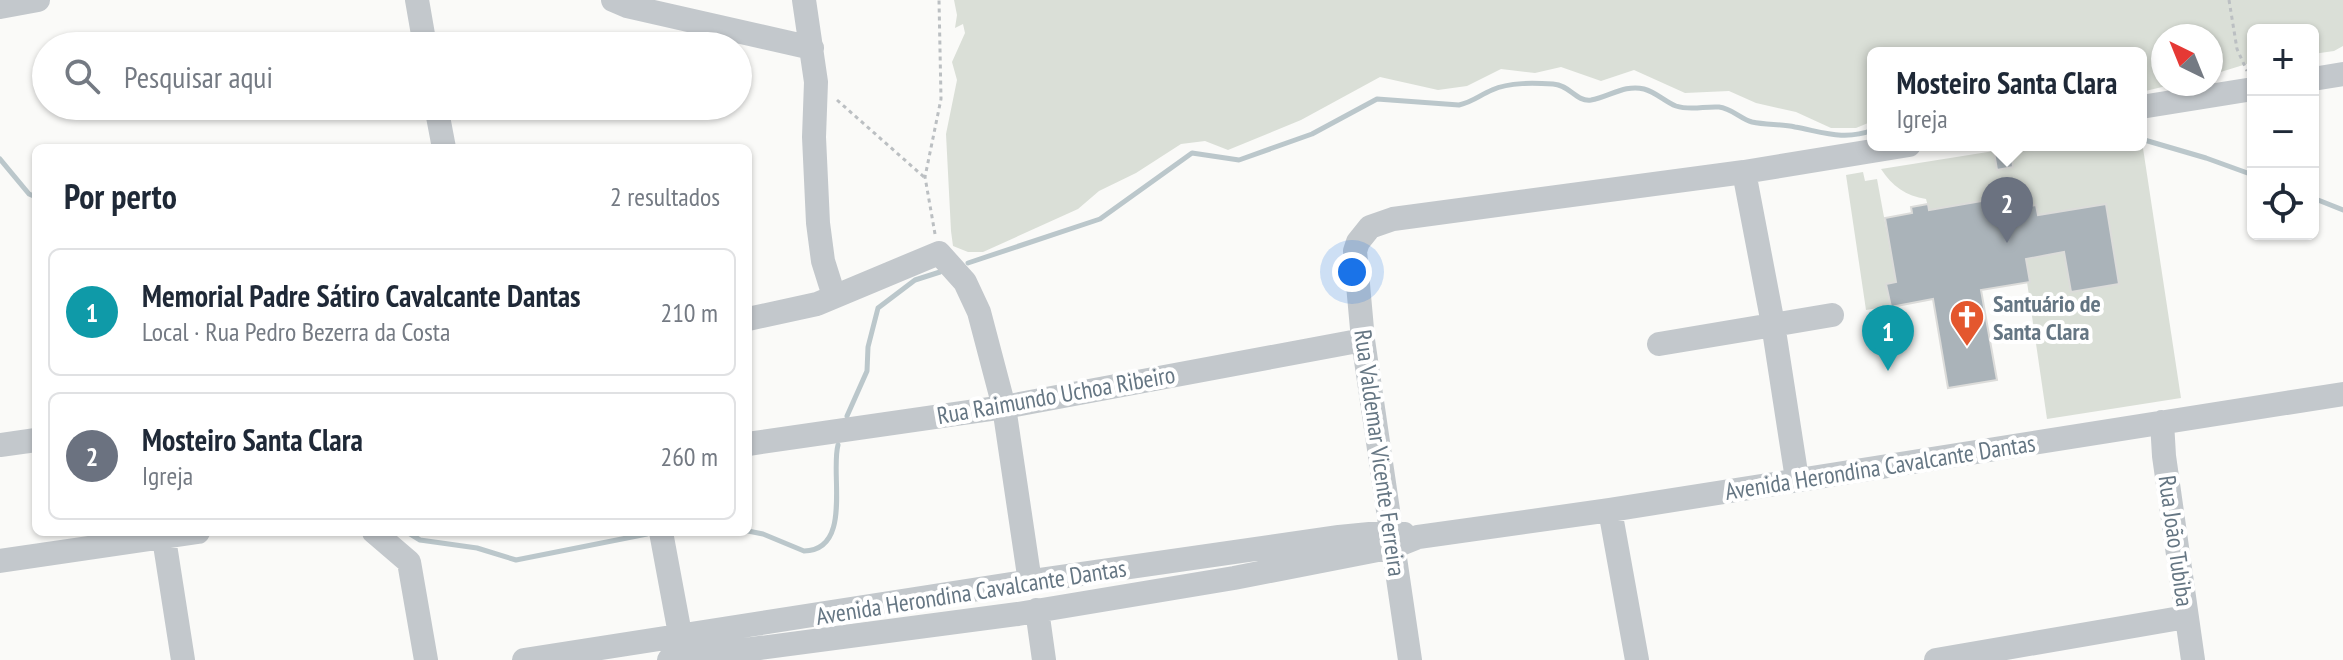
<!DOCTYPE html>
<html lang="pt">
<meta charset="utf-8">
<style>
body{margin:0;font-family:"PT Sans Narrow",sans-serif;background:#f6f6f7;color:#1f2937}
.controls{position:absolute;right:24px;top:24px;display:grid;overflow:hidden;border-radius:12px;box-shadow:0 2px 6px #0004}
.controls button{width:72px;height:72px;display:grid;place-items:center;padding:0;border:0;border-bottom:2px solid #e0e1e3;background:#fff;color:#1f2937;font:40px sans-serif}
.compass{position:absolute;left:2151px;top:24px;width:72px;height:72px;border-radius:50%;background:#fff;box-shadow:0 2px 6px #0004;rotate:317deg}
.you{position:absolute;left:1352px;top:272px;width:28px;height:28px;margin:-20px;border:6px solid #fff;border-radius:50%;background:#1a73e8;box-shadow:0 0 0 12px #1a73e833}
.badge{display:grid;place-items:center;width:52px;height:52px;border-radius:50%;background:#e4572e;color:#fff;font-size:26px;font-weight:700}
.pin{position:absolute;translate:-50% -66px;filter:drop-shadow(0 2px 4px #0008)}
.pin::after{content:'';position:absolute;top:42px;width:28px;height:24px;background:inherit;clip-path:polygon(0 0,100% 0,50% 100%)}
.popup{position:absolute;left:1867px;top:47px;width:280px;height:104px;box-sizing:border-box;display:grid;place-content:center;border-radius:12px;background:#fff;filter:drop-shadow(0 2px 6px #0005);font-size:26px;white-space:nowrap;color:#747a83}
.popup b{font-size:30px;color:#1f2937}
.popup::after{content:'';position:absolute;left:50%;top:100%;margin-left:-16px;border:16px solid transparent;border-top-color:#fff}
.list{margin:0;padding:0;list-style:none}
h2{display:flex;justify-content:space-between;align-items:center;height:104px;margin:0;padding:0 32px;font-size:34px}
h2 small{font-size:26px;font-weight:400;color:#747a83}
.list li{display:grid;grid-template-columns:52px 1fr auto;gap:24px;align-items:center;box-sizing:border-box;height:128px;margin:0 16px 16px;padding:0 16px;border:2px solid #e0e1e3;border-radius:12px}
.list b{display:block;font-size:30px;white-space:nowrap}
.list p{margin:0;font-size:26px;white-space:nowrap;color:#747a83}
.list em{font-size:26px;font-style:normal;color:#747a83}
.icon{flex:none;width:44px;height:44px;fill:none;stroke:currentColor;stroke-width:2;stroke-linecap:round;stroke-linejoin:round}
.map{position:relative;flex:none;width:2343px;height:660px;overflow:hidden}
.search{position:absolute;background:#fff;box-shadow:0 2px 6px #0004;left:32px;top:32px;width:720px;height:88px;display:flex;align-items:center;gap:20px;box-sizing:border-box;padding:0 28px;border-radius:44px;color:#747a83;font-size:30px}
.panel{position:absolute;background:#fff;box-shadow:0 2px 6px #0004;left:32px;top:144px;width:720px;height:392px;border-radius:12px}
.map>svg:first-child{display:block}
.green{fill:#dadfd7}
.lines{fill:none;stroke-linecap:round;stroke-linejoin:round}
.stream{stroke:#bbc7cb;stroke-width:5}
.building{fill:#aab3b9;stroke:#dcdcda;stroke-width:2}
.path{stroke:#bbbfc2;stroke-width:3;stroke-dasharray:4 4;stroke-linecap:butt}
.minor{stroke:#c3c8cc;stroke-width:24}
.labels{text-anchor:middle;dominant-baseline:central;stroke-width:8;stroke-linejoin:round;paint-order:stroke}
.poi-label{font-size:24px;font-weight:bold;fill:#657683;stroke:#fff;text-anchor:start}
.street-label{font-size:24px;fill:#657683;stroke:#fff}
</style>
<div class="map">
<svg width="2343" height="660" viewBox="0 0 2343 660">
<rect width="100%" height="100%" fill="#fafaf8"/>
<path class="green" d="M954,0H2343V46L2334,51L2313,54V30H2253V62L2211,75V36H2163V84H2175L2141,92V53H1873V121L1856,128H1831L1796,112L1756,103L1729,91L1685,93L1634,70L1601,81L1561,67L1535,73L1501,69L1467,86L1438,90L1380,77L1301,120L1228,150L1205,141L1181,144L1136,173L1099,191L1078,209L983,252H968L953,246L951,231L946,134L957,80L952,62L965,33L963,24L955,28L957,15Z
M2141,135L2181,398L2047,419L2027,282L2030,281L2025,249L2044,246L2046,256L2064,252L2071,292L2119,284L2106,204L2038,215L2036,205L2030,206L2027,193L1929,210L1926,199C1906,196 1892,186 1881,169L1994,151L1997,169L2013,167L2011,149L2036,145H2141Z
M1863,172L1865,181L1877,179L1896,282L1886,285L1890,306L1866,310L1846,175Z"/>
<g class="lines">
<path class="stream" d="M2141,139L2206,158L2253,175
M0,159L29,194L36,197
M2313,198L2343,210
M968,263L1100,219L1192,153L1239,160L1312,134L1377,99L1459,105C1473,102 1480,95 1492,90C1510,82 1534,83 1553,84C1570,85 1576,102 1591,100C1609,97 1625,84 1644,89C1656,92 1665,102 1676,106C1691,111 1704,106 1719,107C1731,108 1741,119 1752,122C1766,125 1781,124 1795,127C1823,132 1844,141 1873,130
M847,416L867,371L868,347L878,308L915,280L940,272
M748,531L763,534L804,551C853,550 830,473 838,445
M407,532L420,540L477,548L516,560L647,534"/>
</g>
<path class="building" d="M2011,149L2013,167L1997,170L1994,152Z
M2028,193L2030,206L2036,205L2038,215L2106,204L2119,284L2071,292L2064,252L2026,259L2030,282L1981,290L1997,380L1948,388L1933,299L1891,307L1886,284L1896,282L1885,218L1912,213L1911,207L1928,204L1929,210Z"/>
<g class="lines">
<path class="path" d="M2229,0L2237,49L2247,71
M837,100L924,177
M935,234L925,177L941,99L939,0"/>
<path class="minor" d="M417,0L425,46
M613,0L627,6L812,48
M804,0L816,82L814,137L818,223L823,261L834,296
M0,7L38,0
M2313,79L2343,74
M436,106L444,148
M2141,107L2253,89
M1744,172L1773,324L1797,479
M748,319L817,304L939,253L965,282L979,312L1004,407L1030,582
M1659,344L1832,315
M2162,422L2164,456L2193,660
M748,444L1004,407L1363,340
M0,445L36,440
M1610,510L1637,660
M163,532L183,660
M374,532L409,562L426,660
M661,532L683,650
M0,561L198,532
M1037,610L1044,660
M524,660L1011,584L1339,537L1390,532L1404,534
M669,660L1018,614L1234,578L1393,547L1418,537L1610,510L2343,394
M1410,660L1363,340L1355,251L1358,242L1370,227L1393,219L1744,172L1909,145
M1936,660L2186,617"/>
</g>
<defs>
<symbol id="church-pin" viewBox="-11 -11 22 30"><path d="M0 17L-7.5 6A9.5 9.5 0 1 1 7.5 6Z" fill="#e4572e" stroke="#fff"/><path d="M-1.2-6h2.4v3.5h3.3v2.4h-3.3V6h-2.4V-.1h-3.3v-2.4h3.3Z" fill="#fff"/></symbol>
</defs>
<g fill-rule="evenodd">
<use href="#church-pin" x="1947" y="297" width="40" height="54"/>
</g>
<g class="labels">
<g class="poi-label">
<text x="1993" y="303">Santuário de<tspan x="1993" dy="28">Santa Clara</tspan></text>
</g>
<g class="street-label">
<text transform="translate(1056 395) rotate(-10)">Rua Raimundo Uchoa Ribeiro</text>
<text transform="translate(1380 453) rotate(82)">Rua Valdemar Vicente Ferreira</text>
<text transform="translate(1880 467) rotate(-9)">Avenida Herondina Cavalcante Dantas</text>
<text transform="translate(2176 541) rotate(82)">Rua João Tubiba</text>
<text transform="translate(971 592) rotate(-9)">Avenida Herondina Cavalcante Dantas</text>
</g>
</g>
</svg>
<div class="controls">
<button>+</button>
<button>−</button>
<button><svg class="icon" aria-label="locate" viewBox="0 0 24 24"><circle cx="12" cy="12" r="6"/><path d="M12 2v4M12 18v4M2 12h4M18 12h4"/></svg></button>
</div>
<svg class="compass" viewBox="-18 -18 36 36"><path d="M0-13l5 13h-10z" fill="#e53935"/><path d="M0 13l5-13h-10z" fill="#747a83"/></svg>
<div class="you"></div>
<div class="pin badge" style="left:1888px;top:371px;background:#0f9aa8">1</div>
<div class="pin badge" style="left:2007px;top:243px;background:#6b7280">2</div>
<div class="popup"><b>Mosteiro Santa Clara</b>Igreja</div>
<div class="search"><svg class="icon" aria-label="search" viewBox="0 0 24 24"><circle cx="10" cy="10" r="6"/><path d="M15 15l6 6"/></svg>Pesquisar aqui</div>
<section class="panel">
<h2>Por perto<small>2 resultados</small></h2>
<ul class="list">
<li><span class="badge" style="background:#0f9aa8">1</span><div><b>Memorial Padre Sátiro Cavalcante Dantas</b><p>Local · Rua Pedro Bezerra da Costa</p></div><em>210 m</em></li>
<li><span class="badge" style="background:#6b7280">2</span><div><b>Mosteiro Santa Clara</b><p>Igreja</p></div><em>260 m</em></li>
</ul>
</section>
</div>
